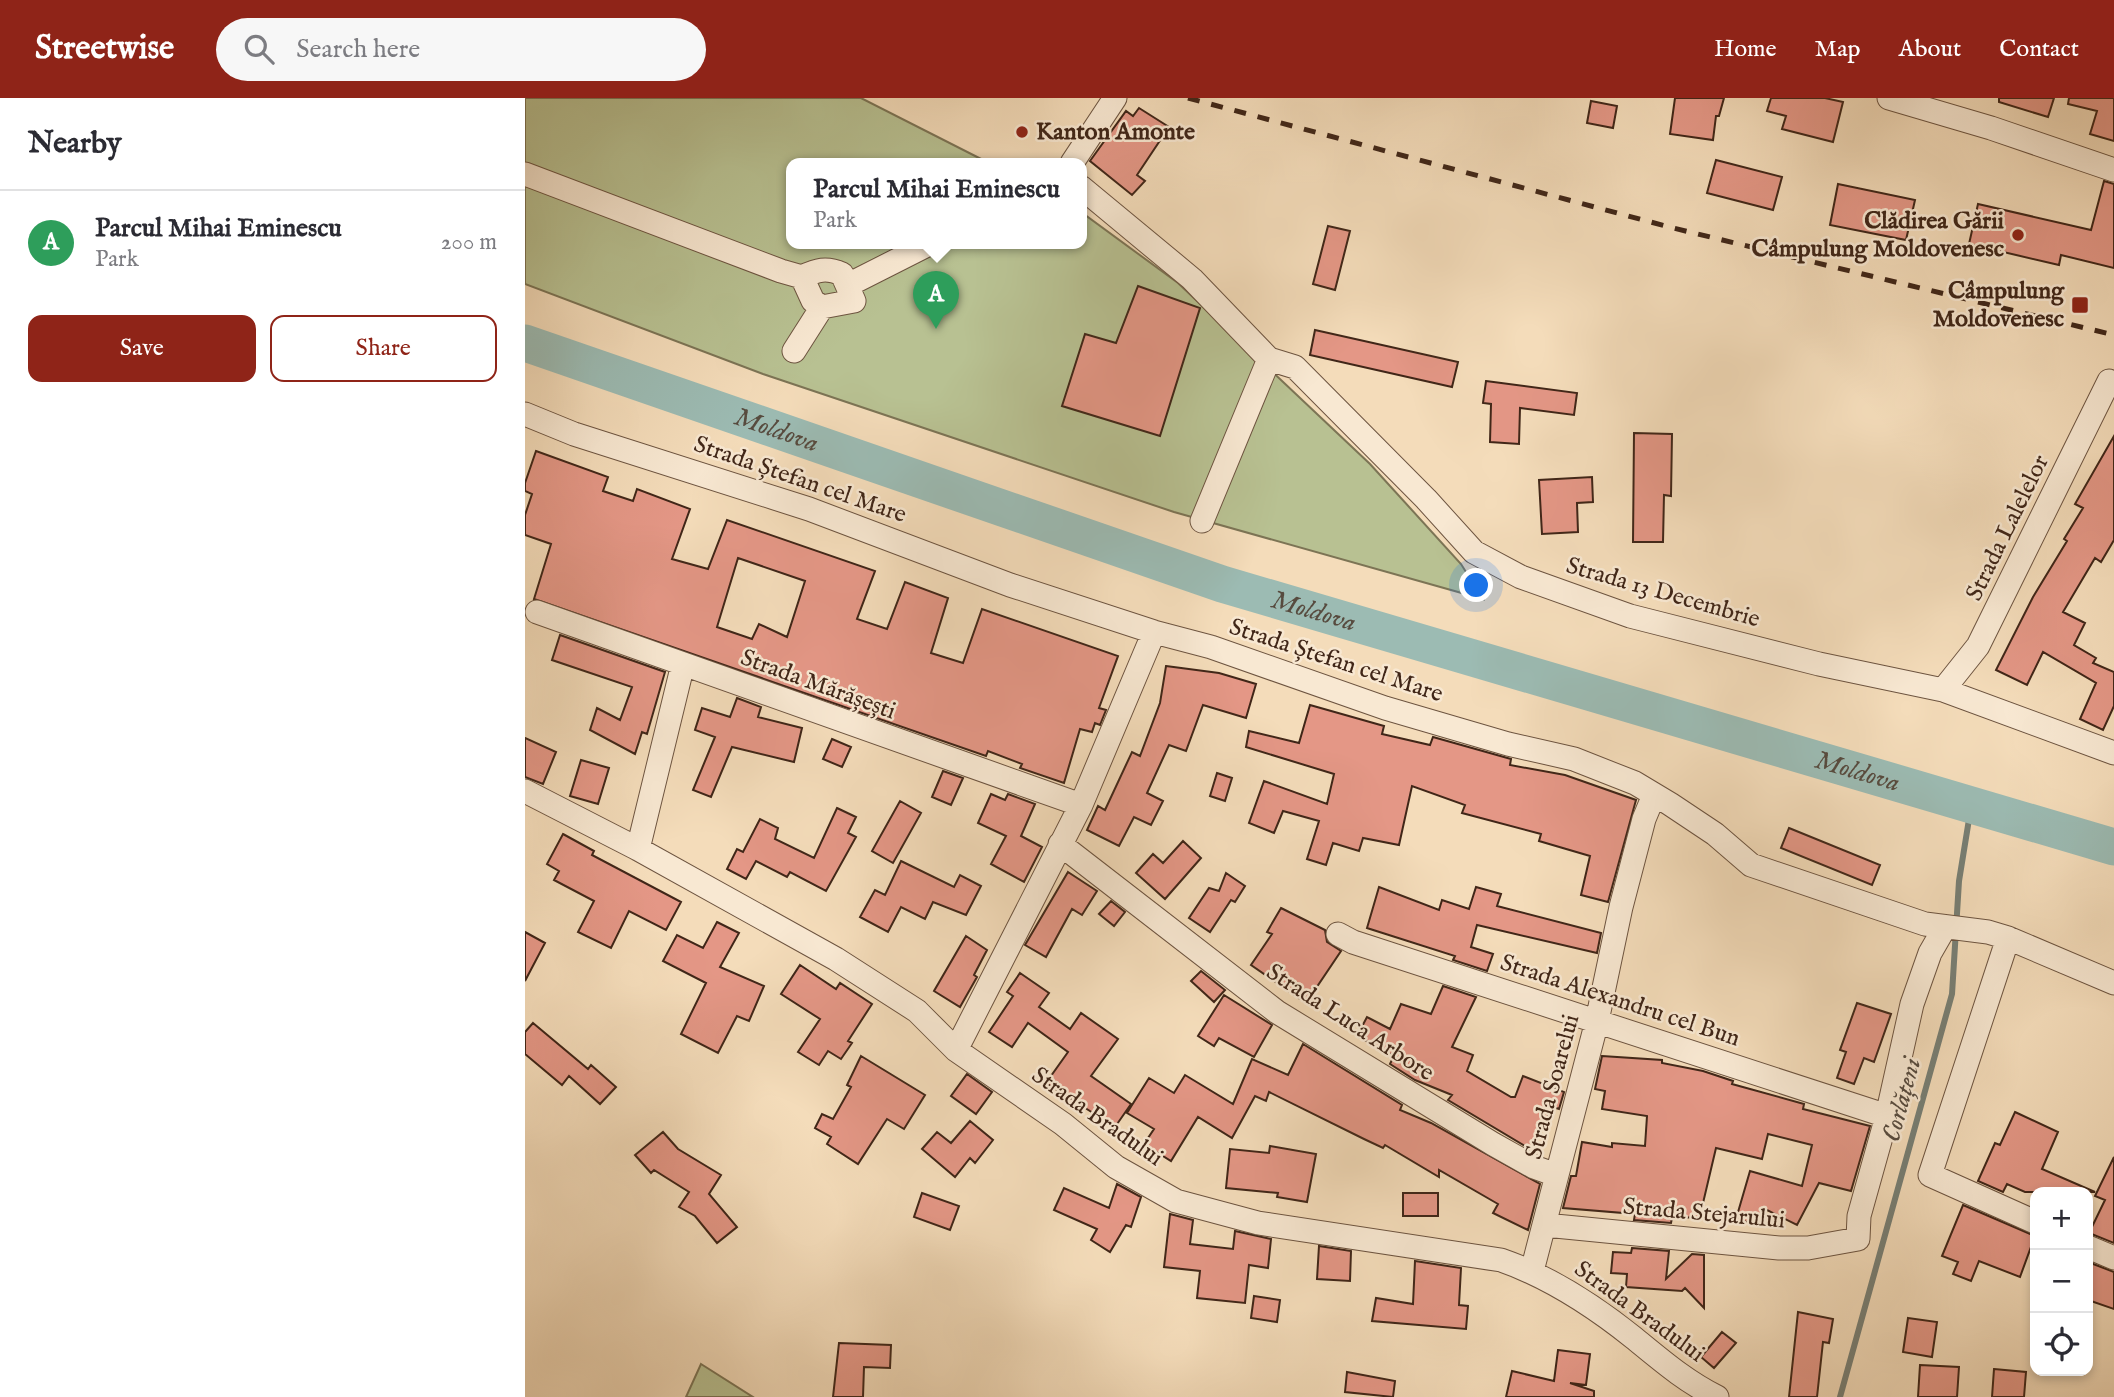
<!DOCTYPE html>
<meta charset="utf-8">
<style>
body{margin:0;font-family:"IM FELL English",serif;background:#f7f7f7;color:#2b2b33}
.controls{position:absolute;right:21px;bottom:21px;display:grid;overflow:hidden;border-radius:14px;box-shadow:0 4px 10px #0003}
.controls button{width:63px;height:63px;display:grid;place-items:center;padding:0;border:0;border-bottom:2px solid #e1e1e2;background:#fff;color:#2b2b33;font:35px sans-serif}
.you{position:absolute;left:952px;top:488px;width:24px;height:24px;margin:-18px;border:5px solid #fff;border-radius:50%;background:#1a73e8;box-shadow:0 0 0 10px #1a73e833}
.badge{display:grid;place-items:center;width:46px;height:46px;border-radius:50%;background:#8f2418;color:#fff;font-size:23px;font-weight:700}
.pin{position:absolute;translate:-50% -58px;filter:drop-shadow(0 2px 4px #0008)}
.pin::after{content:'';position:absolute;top:37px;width:24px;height:21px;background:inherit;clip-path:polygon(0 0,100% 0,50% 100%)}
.popup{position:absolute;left:261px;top:60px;width:301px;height:91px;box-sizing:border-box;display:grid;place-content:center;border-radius:14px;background:#fff;filter:drop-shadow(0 2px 5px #0005);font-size:23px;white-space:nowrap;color:#7c7c81}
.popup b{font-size:26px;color:#2b2b33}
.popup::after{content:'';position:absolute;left:50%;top:100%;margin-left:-14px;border:14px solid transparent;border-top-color:#fff}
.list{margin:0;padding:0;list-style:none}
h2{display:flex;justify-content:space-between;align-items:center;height:91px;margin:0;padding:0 28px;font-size:30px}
h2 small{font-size:23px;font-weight:400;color:#7c7c81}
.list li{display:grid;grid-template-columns:46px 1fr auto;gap:21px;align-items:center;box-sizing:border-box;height:105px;padding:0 28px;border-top:2px solid #e1e1e2}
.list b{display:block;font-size:26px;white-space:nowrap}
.list p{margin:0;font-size:23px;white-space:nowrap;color:#7c7c81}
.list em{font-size:23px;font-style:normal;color:#7c7c81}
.actions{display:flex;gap:14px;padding:21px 28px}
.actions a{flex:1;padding:16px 0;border:2px solid #8f2418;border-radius:14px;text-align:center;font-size:24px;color:#8f2418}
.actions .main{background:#8f2418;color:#fff}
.icon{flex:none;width:38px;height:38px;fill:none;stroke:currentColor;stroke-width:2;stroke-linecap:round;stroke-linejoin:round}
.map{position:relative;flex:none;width:1589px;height:1299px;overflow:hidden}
header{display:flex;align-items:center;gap:42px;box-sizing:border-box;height:98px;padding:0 35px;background:#8f2418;color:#fff}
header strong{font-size:33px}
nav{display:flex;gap:38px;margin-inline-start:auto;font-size:24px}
.search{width:490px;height:63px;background:#f7f7f7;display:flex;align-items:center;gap:18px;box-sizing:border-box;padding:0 24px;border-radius:38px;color:#7c7c81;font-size:26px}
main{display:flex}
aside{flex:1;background:#fff}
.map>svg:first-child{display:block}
.green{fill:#b8c192;stroke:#7c7455;stroke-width:2}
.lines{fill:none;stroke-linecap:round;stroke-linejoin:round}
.stream{stroke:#777f75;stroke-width:6}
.river{stroke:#9cbbb3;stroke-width:37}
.building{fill:#e49786;stroke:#402618;stroke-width:2;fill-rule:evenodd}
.minor-casing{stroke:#6d5440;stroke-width:25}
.minor{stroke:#f8e8d2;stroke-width:23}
.rail{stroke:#402618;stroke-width:5;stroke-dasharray:12 12;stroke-linecap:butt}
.poi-dot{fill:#8f2418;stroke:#f8e8d2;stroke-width:2.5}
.labels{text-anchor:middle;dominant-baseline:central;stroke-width:5;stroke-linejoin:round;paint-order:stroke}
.poi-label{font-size:24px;font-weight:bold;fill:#402618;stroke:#f8e8d2;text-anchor:end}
.street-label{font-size:24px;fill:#402618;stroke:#f8e8d2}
.water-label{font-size:26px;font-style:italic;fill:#574b3f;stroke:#f8e8d2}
</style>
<header>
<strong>Streetwise</strong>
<div class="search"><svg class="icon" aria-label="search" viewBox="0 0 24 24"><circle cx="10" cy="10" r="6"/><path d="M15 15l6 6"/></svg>Search here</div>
<nav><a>Home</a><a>Map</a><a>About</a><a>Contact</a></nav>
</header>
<main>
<aside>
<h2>Nearby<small></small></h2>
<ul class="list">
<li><span class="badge" style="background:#2e9e5b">A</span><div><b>Parcul Mihai Eminescu</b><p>Park</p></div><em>200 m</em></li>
</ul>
<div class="actions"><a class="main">Save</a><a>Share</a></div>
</aside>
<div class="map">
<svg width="1589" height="1299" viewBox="0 0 1589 1299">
<rect width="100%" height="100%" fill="#f4dcba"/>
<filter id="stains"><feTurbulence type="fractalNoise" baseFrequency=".00286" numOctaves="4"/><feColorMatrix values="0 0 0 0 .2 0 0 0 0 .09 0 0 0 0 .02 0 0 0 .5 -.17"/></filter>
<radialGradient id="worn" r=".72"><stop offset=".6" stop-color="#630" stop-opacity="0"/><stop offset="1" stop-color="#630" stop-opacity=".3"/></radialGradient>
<path class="green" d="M0,0H336L464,65H266V145H556V114L653,185L845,366L936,466L958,501L649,414L238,276L0,186Z
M176,1266L228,1299H161Z"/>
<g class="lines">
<path class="stream" d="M1315,1299L1427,896L1434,783L1446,709"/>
<path class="river" id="s1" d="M0,245L697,486L1589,749"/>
</g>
<path class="building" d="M1150,0H1199L1194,18H1191L1188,42L1145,36Z
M1246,0H1300L1318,4L1308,44L1257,31L1261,18L1242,13Z
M1474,0H1529L1523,19L1474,4Z
M1544,0H1589V43L1565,36L1572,13L1543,6Z
M1066,3L1092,8L1088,30L1062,25Z
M614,10L644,29L612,77L620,83L607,97L565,63L601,13L608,18Z
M1191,62L1257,79L1248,112L1182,95Z
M1579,83L1589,86V170L1536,157L1534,167L1444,146L1453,106L1566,132Z
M1313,86L1390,102L1381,142L1305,127Z
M803,128L825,133L810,192L788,186Z
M613,188L675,210L635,338L537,308L560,236L591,245Z
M790,232L933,264L927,289L785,257Z
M961,283L1052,295L1049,317L995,310L994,346L965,344L966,306L958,305Z
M1109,335L1147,336L1146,398L1139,397L1138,444H1108Z
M1589,338V442L1576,464L1570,460L1538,514L1560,525L1549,547L1571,560L1568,565L1589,574V608L1578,632L1555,621L1571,585L1518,554L1502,587L1471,572L1508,499L1542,443L1539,441L1558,410L1550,406Z
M11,353L83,379L78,393L108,403L112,391L165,411L147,461L183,471L202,422L350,473L332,521L362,531L380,484L423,500L406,555L438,565L457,511L593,558L574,610L581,612L575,627L570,625L567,634L555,631L539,685L495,670L497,666L463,653L461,658L9,501L26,446L0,437V417L7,396L0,393V385ZM213,460L280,483L262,539L234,526L227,541L192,529Z
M1067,379L1068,404L1052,405L1053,434L1017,436L1014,382Z
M35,537L140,574L122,636L117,634L110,656L65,632L72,610L95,622L107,589L27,562Z
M641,568L694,575L731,586L721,620L678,607L661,653L644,647L622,695L638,703L626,727L609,719L594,748L562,732L573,708L580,712L607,654L615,658L635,605Z
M212,600L236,609L233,619L277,630L269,664L207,649L186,699L168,692L190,639L170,632L177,610L205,619Z
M785,607L859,628L857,636L905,647L908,639L986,661L985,667L1040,677L1111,702L1083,804L1056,797L1065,758L1014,743L1016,736L937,715L940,707L887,688L874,747L838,740L834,753L808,745L801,767L782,761L794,723L758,713L749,735L724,725L739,683L802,706L809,676L721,649L724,633L774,645Z
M0,640L31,654L18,686L0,679Z
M307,641L326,649L317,669L298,661Z
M56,662L84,670L73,706L45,698Z
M418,673L438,680L426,707L407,699Z
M692,675L707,680L700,703L685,698Z
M466,696L480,702L483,696L510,706L496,738L517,749L499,784L466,766L481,738L453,725Z
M375,703L396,715L368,765L347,753Z
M312,710L331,719L323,735L331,739L301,793L265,774L262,779L231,763L221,781L202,771L212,751L218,754L235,721L253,730L250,741L289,760Z
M1264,730L1355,767L1347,787L1256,750Z
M38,736L69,753L67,757L156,804L141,832L104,813L86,850L53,834L69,803L29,782L34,773L22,766Z
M658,743L676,760L640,801L611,775L628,756L638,765Z
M376,763L429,789L435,777L456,788L441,817L408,804L400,821L376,809L363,834L335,819L350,792L360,797Z
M543,774L572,793L557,817L547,811L521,859L500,847Z
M701,775L720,788L710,804L706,802L685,834L664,820L684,790L694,793Z
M854,789L914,812L917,802L944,811L951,789L976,796L972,808L1076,835L1072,855L952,827L946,849L968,856L962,873L928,862L930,858L842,830Z
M586,803L600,814L589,828L574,816Z
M756,810L800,832L802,844L816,853L781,905L726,867L747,836L742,834Z
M192,824L214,835L195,869L239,888L224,923L212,918L193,955L156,936L181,885L138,863L152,837L178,850Z
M0,834L20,845L0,883Z
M441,838L462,852L449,877L452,879L435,909L409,893Z
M275,867L311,891L315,885L347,906L323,943L327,945L316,961L303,953L294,967L273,954L295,921L256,896Z
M676,873L700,892L689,904L666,883Z
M495,875L524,895L514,909L545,931L556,915L593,941L566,978L606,1006L590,1029L521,985L543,954L503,925L487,949L464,934L488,898L482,894Z
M918,888L951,899L927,949L948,957L942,973L986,999H990L998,978L1039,994L1034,1011L1028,1009L1005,1051L923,1002L927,997L890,982L865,966L869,958L832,938L842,919L865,931L876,906L906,916Z
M699,897L747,927L729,959L694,940L689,948L673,938Z
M1332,905L1366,916L1349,964L1339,960L1329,986L1312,980L1321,954L1315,952Z
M8,925L63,971L66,967L91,989L75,1006L44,978L37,987L0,956V934Z
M778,946L877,1007L875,1012L906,1025L1015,1086L1003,1132L968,1115L973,1106L914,1072V1079L860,1047L858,1050L839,1041L744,994L741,1003L730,998L707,1040L673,1019L646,1063L619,1046L629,1031L602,1015L624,980L649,995L660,977L708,1006L727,961L763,977Z
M336,958L400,997L379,1031L362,1021L333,1066L302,1046L306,1039L290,1030L297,1016L308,1021L326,989L322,987Z
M1077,958L1137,962V965L1178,973L1208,983L1207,986L1279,1006L1278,1011L1345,1028L1326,1093L1294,1085L1272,1127L1238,1110L1233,1127L1211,1121L1225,1073L1277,1088L1287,1047L1243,1036L1237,1061L1191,1050L1178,1105V1119L1147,1120L1146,1125L1109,1122L1110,1116L1038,1110L1046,1078H1051L1057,1044L1087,1049V1045L1120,1048L1122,1018L1077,1011L1080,993L1070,991Z
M442,976L467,994L451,1016L426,998Z
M1490,1014L1533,1034L1517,1071L1570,1094H1500L1482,1086L1478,1094L1453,1083L1470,1045L1475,1047Z
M445,1023L468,1042L450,1065L445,1060L430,1079L397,1051L412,1034L426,1045Z
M138,1034L153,1051L196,1077L184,1096L212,1129L192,1145L170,1118L154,1109L164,1094L129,1072L126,1075L110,1057Z
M745,1048L791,1056L782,1104L752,1099L753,1095L701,1090L705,1051L744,1055Z
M1589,1059V1145L1564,1135L1580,1102L1570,1098Z
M592,1086L616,1099L606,1129L601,1127L585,1154L566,1142L572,1131L529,1112L539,1090L584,1110Z
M397,1095L434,1108L425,1132L389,1119Z
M878,1095H913V1118H878Z
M1438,1107L1510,1138L1495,1179L1454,1163L1446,1183L1428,1176L1433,1164L1417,1158Z
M645,1116L668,1122L665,1146L708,1151L710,1133L746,1141L743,1170L724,1167L720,1205L672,1200L675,1173L639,1169Z
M794,1148L826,1153L825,1183L792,1181Z
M1107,1150L1144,1153L1141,1181L1167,1156L1179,1157V1210L1160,1190L1157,1193L1101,1189L1102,1176L1086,1175L1088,1154L1106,1155Z
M890,1163L936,1170L934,1207L943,1208L941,1231L847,1223L851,1200L888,1206Z
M1563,1164L1589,1174V1211L1563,1202Z
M729,1198L755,1202L752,1224L726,1220Z
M1273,1214L1308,1221L1304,1245L1298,1244L1292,1299H1264Z
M1383,1220L1412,1224L1407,1259L1378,1254Z
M1197,1234L1211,1245L1189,1270L1176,1259Z
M314,1245L366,1247L365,1270L339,1269L338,1299H308Z
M1033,1252L1065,1256L1061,1287L1045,1285L1069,1293V1299H981L987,1273L1029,1283Z
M1395,1267L1434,1269L1432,1299H1393Z
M1469,1271L1501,1274L1499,1299H1467Z
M822,1274L870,1283L868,1299L820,1294Z"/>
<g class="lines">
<defs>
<path id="minor" d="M1364,0L1466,30L1589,72
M547,65L590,0
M0,76L256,173L277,179C292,172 301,169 317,176L329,203L297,209L288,203L277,179
M556,89L667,181L744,261L677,423
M323,187L406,145
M269,253L297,209
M744,261L770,269L901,401L949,454L996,479L1105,518L1294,566L1418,592L1589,655
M0,316L49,336L284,411L485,487L629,534L686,549L860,610L983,646L1049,661L1110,685L1145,706L1190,736L1226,767L1400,826L1463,834L1483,840L1589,885
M12,514L556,707
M1418,592L1453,548L1584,283
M0,693L113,751L311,861L392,913L431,952L538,1026L591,1069L651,1103L733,1125L976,1162C1025,1179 1069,1208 1109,1240C1136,1262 1160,1283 1192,1299
M535,746L752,914L968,1046L1009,1069L1031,1077
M113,751L158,566
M813,836L828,844L1362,1018
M1483,840L1405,1077L1510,1124
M431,952L556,707L629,534
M1020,1127L1254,1150H1283L1333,1141L1334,1118L1362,1018L1387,906L1405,855L1420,829
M1563,1149L1589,1160
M1007,1173L1072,923L1096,809L1119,721L1129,697"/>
</defs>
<use href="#minor" class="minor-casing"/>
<use href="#minor" class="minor"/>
<path class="rail" d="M663,0L1148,130L1589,237"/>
</g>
<g class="poi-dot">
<circle cx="497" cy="34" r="7"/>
<circle cx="1493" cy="137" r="7"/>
<rect x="1546" y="198" width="18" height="18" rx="3.5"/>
</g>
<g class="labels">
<g class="poi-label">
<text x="511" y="34" text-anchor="start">Kanton Amonte</text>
<text x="1479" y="123">Clădirea Gării<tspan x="1479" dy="28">Câmpulung Moldovenesc</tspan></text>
<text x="1539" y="193">Câmpulung<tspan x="1539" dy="28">Moldovenesc</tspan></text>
</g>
<g class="street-label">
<text transform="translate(275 382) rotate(19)">Strada Ștefan cel Mare</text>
<text transform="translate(1483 430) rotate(-64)">Strada Lalelelor</text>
<text transform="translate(1138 495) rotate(16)">Strada 13 Decembrie</text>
<text transform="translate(811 563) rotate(18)">Strada Ștefan cel Mare</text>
<text transform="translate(293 587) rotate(20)">Strada Mărășești</text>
<text transform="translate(1095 903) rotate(18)">Strada Alexandru cel Bun</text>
<text transform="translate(825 925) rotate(33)">Strada Luca Arbore</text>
<text transform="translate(1028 989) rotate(-75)">Strada Soarelui</text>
<text transform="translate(572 1019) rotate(35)">Strada Bradului</text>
<text transform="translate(1179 1116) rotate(5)">Strada Stejarului</text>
<text transform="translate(1114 1214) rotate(36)">Strada Bradului</text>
</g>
<g class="water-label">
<text stroke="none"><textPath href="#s1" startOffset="266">Moldova</textPath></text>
<text stroke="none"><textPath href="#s1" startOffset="833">Moldova</textPath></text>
<text stroke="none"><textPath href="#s1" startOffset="1400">Moldova</textPath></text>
<text transform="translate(1377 1002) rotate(-75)">Corlățeni</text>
</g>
</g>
<rect width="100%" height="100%" filter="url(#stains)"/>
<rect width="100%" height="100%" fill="url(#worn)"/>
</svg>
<div class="controls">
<button>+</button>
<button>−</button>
<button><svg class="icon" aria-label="locate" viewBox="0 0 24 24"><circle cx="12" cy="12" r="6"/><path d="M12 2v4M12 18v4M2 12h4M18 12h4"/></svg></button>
</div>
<div class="you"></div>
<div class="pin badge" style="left:411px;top:231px;background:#2e9e5b">A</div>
<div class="popup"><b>Parcul Mihai Eminescu</b>Park</div>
</div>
</main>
